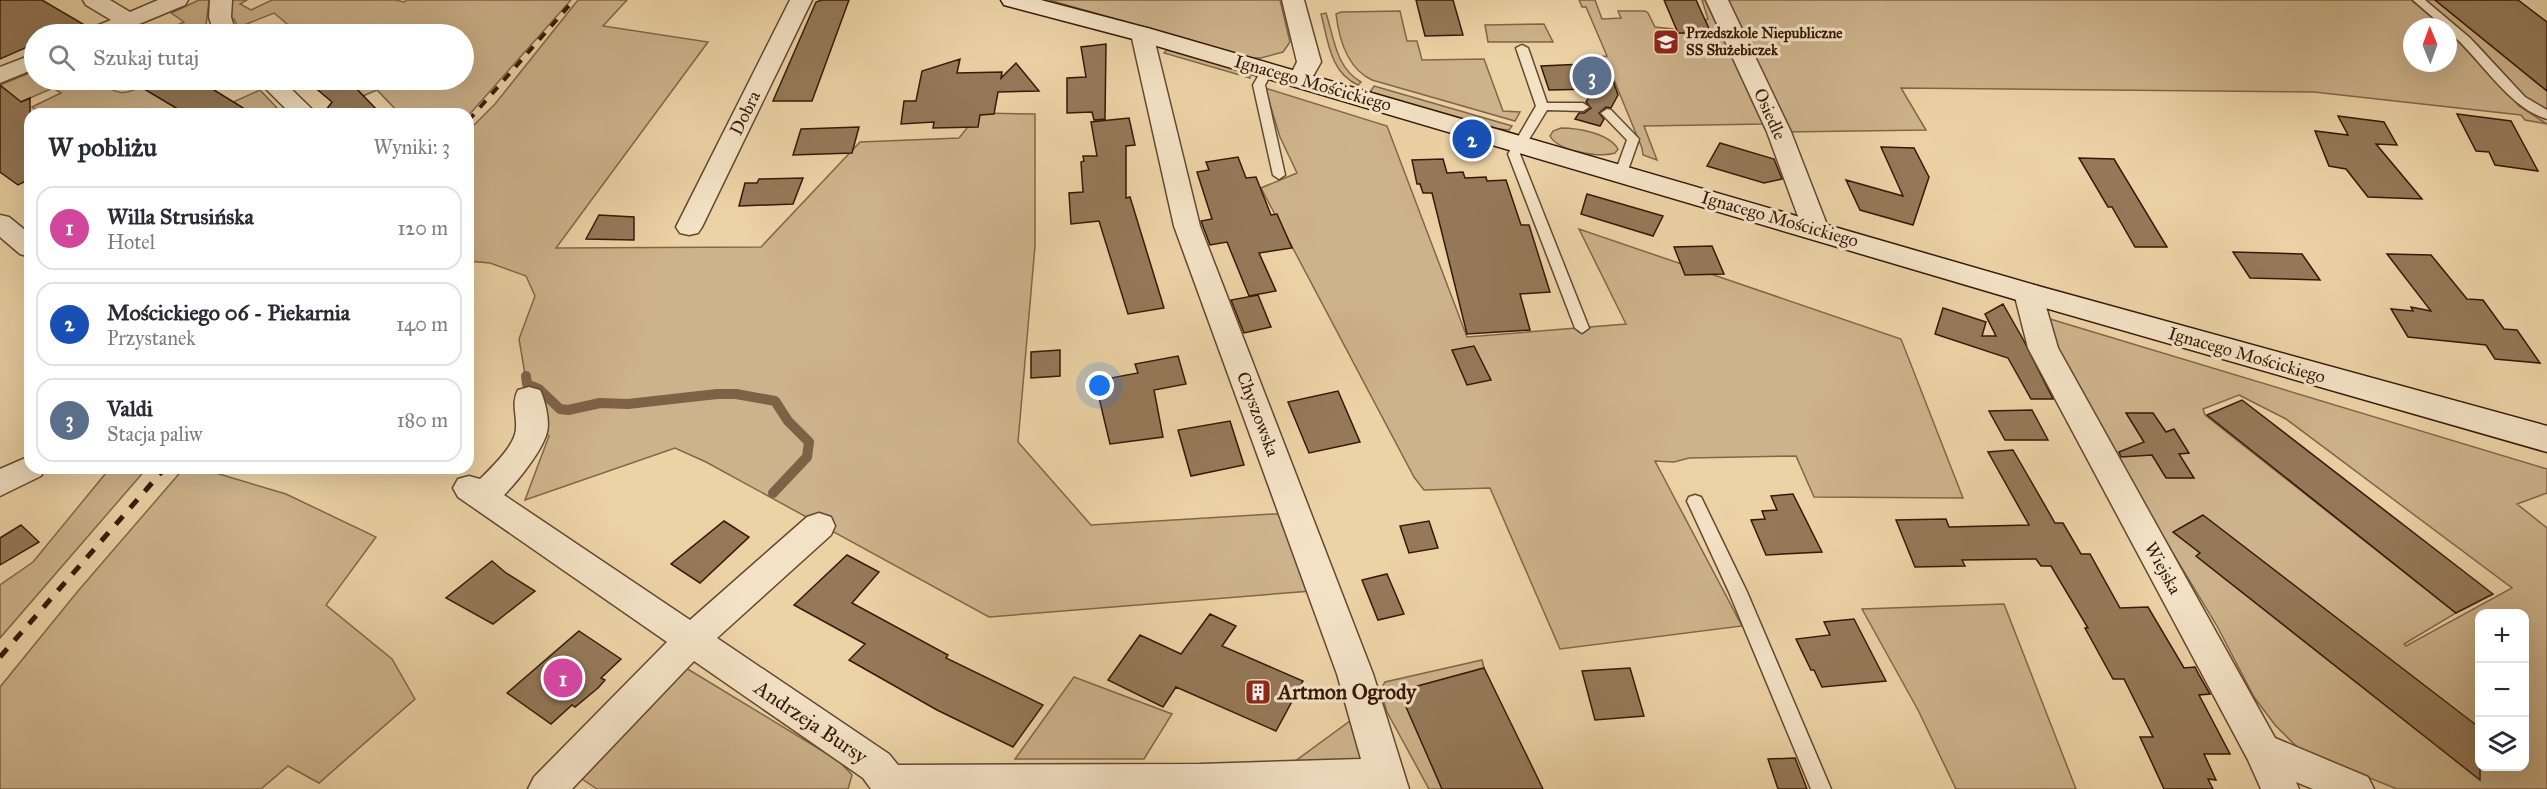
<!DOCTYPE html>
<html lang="pl">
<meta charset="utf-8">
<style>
body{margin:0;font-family:"IM FELL Great Primer",serif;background:#f2f2f3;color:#2b2b33}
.controls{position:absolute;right:18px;bottom:18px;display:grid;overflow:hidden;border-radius:12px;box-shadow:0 6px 24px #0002}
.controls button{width:54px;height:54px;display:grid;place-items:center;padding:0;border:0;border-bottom:2px solid #e1e1e2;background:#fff;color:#2b2b33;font:30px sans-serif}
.compass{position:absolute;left:2403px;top:18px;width:54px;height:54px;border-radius:50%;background:#fff;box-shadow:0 6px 24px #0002;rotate:359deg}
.you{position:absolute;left:1100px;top:386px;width:21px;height:21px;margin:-15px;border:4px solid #fff;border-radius:50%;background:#1a73e8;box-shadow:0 0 0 9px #1a73e833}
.badge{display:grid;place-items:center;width:39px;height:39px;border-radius:50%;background:#d93025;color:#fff;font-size:20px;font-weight:700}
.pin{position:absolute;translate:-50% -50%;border:3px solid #fff;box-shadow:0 2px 6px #0006}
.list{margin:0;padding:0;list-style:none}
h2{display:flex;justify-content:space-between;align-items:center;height:78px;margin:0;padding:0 24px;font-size:26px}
h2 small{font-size:20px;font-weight:400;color:#7c7c81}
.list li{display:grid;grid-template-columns:39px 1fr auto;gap:18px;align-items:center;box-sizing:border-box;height:84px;margin:0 12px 12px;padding:0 12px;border:2px solid #e1e1e2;border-radius:18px}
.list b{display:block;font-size:22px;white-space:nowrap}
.list p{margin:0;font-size:20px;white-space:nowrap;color:#7c7c81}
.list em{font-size:20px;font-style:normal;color:#7c7c81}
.icon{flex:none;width:33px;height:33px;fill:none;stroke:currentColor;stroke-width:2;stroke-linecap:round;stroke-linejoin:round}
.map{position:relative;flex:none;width:2547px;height:789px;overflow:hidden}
.search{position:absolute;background:#fff;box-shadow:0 6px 24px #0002;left:24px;top:24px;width:450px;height:66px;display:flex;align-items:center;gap:15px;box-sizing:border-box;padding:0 21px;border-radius:33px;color:#7c7c81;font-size:22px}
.panel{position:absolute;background:#fff;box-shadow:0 6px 24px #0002;left:24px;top:108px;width:450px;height:366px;border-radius:18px}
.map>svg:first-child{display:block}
.green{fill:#cdb38b;stroke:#826648;stroke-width:1.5;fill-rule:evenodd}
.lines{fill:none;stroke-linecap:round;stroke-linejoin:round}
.stream{stroke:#7e6246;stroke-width:10}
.building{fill:#957959;stroke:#371806;stroke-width:1.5}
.lane-casing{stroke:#64472e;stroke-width:3}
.street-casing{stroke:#64472e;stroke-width:3}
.secondary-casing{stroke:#371806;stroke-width:3}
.lane{fill:#f3e2c5;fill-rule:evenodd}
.street{fill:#f3e2c5;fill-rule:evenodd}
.secondary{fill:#f3e2c5;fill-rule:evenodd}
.rail-far1{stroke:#371806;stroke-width:4;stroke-dasharray:9 9;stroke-linecap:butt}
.rail{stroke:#371806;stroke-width:5;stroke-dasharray:11 11;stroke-linecap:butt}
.labels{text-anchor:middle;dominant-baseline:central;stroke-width:6;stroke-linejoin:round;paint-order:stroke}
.far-poi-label{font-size:15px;font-weight:bold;fill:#371806;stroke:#f3e2c5;text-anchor:start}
.street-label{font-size:18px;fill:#371806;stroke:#f3e2c5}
.near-poi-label{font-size:21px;font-weight:bold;fill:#371806;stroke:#f3e2c5;text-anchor:start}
.near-street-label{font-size:21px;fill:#371806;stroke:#f3e2c5}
</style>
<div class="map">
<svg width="2547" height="789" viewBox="0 0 2547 789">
<rect width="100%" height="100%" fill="#ecd3a6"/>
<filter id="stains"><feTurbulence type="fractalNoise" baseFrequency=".00333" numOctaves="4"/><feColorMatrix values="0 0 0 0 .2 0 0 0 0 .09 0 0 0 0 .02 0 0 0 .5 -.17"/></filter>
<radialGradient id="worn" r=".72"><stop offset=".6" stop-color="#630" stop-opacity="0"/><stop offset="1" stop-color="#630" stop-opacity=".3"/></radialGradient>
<path class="green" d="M199,0H209L205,34H176L181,32L173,27L184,22L171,13Z
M226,0H247L240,4L251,10L272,0H395L404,2L407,0H571L468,116V114H400L377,90L363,96L358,90L360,88L350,80H464V34H299L274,13L244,25L254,34H239L234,29L243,25H237L234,19L230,20Z
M578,0H627L603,26L708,42L556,248L761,247L860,142L959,138L979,113L1035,114V246L1018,442L1091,525L1289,513L1324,590L989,617L706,462L675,448L525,500L549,436L539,427L529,398L519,339L535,296L526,276L490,263L468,261V131L495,104Z
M1049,0H1280L1290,42L1283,52L1261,58H1253Z
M1579,0H1595L1602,19L1621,18L1618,11H1645L1648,13L1655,27L1673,29L1675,33H1710L1705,20L1708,19L1702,0H1705L1764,124L1644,126L1657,160L1643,155L1642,148L1607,63H1589L1587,58L1607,56L1586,7H1582Z
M1726,0H2411L2444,27H2412V63H2448V30L2519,106L2547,124L2525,120L2521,115L2314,92L1901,88L1926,130L1785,132Z
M2426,0H2435L2547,91V112L2531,103L2477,44Z
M1400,11L1407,41H1417L1422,60L1484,59L1503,111L1520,112L1515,121L1372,80C1348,69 1339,39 1336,14L1341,12Z
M1326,13C1334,38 1336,68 1361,82L1358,85C1330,73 1328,40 1321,14Z
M1544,24L1553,42H1488L1485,25Z
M1167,50L1250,73V78L1164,53Z
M34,71V80H114L103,84C131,104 129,82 156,89L178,80H208L200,82L168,103L184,113L208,102L220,108L260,90L277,108L264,114H41L32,107L61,93L53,88L21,102L0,85Z
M1374,86L1512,126L1509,130L1492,128L1370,92Z
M1265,88L1387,126L1467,337L1626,324L1579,229L1901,339L1963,498L1814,497L1796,456L1689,458L1674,462L1655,461L1742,626L1560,649L1490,488L1424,490L1414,477L1261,188L1297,173L1280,137Z
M1561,128C1577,128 1609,133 1618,149L1615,153C1599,158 1558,151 1550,136L1553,131Z
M2050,319L2547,469V493L2517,504L2547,528V789H2397L2300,750L2275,725L2254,697L2217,626L2127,477L2043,348ZM2239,395L2286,419L2512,588L2406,646L2404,644L2456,613L2205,415L2203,409ZM2480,614H2524V766H2480Z
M110,468H147L0,638V585L33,562Z
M184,468H199L286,494L376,537L326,605L392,659L415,699L319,783L288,766L261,789H0V687L78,591Z
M2004,604L2076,789H1956L1918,710L1862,609Z
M1482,660L1484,668L1400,691L1442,789H1429L1387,712L1380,691L1385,682Z
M686,668L839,761L852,775L848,789H597L576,775Z
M1074,677L1172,714L1144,759H1015Z
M1365,710L1390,789H1246L1272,778Z"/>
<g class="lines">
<path class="stream" d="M526,376L527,384L539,389L560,409L568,410L600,403L628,404L717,394H736L775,401L788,421L809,442L807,457L773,493"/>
</g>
<path class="building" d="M0,0H42L88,27L84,34H34V44L0,59Z
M822,0H849L812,101H773L816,2Z
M1416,0H1453L1463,35L1425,36Z
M1664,0H1696L1711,33H1678Z
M2435,0H2518L2547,22V91Z
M1106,44L1105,119L1094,120L1092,112L1067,113V78L1086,77L1081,47Z
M960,59L957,73L1002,72L1001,78L1016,63L1039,91L998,92L994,114L980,115L978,127L933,128L934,122L901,124L904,101H916L922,71Z
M1607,63L1618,95L1611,108L1606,107L1599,113L1604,119L1600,126L1575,119L1579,113H1584L1591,108L1586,102L1594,89L1549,90L1541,66Z
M129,80H198L253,114H186Z
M306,80H348L381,114H323L332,102Z
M0,85L21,102L30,98V179L18,185L0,172Z
M2457,114L2511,121L2538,171L2495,165L2489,152L2476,151Z
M2338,116L2384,122L2397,145L2376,144L2422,199L2368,197L2346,169L2329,166L2315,131L2348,135Z
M1129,118L1135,145L1126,146V198L1130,197L1164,308L1128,314L1099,221L1071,224L1069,193L1083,192L1081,162L1084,161L1083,156H1097L1091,122Z
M859,127L852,153L793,155L801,129Z
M1720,143L1774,159L1782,179L1764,183L1707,166Z
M1881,147L1914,148L1929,177L1913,225L1860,210L1846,180L1903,196Z
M1238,157L1246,178L1256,177L1271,215L1277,214L1292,248L1259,253L1276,291L1249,296L1227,242L1210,245L1201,221L1212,219L1197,172L1209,170L1206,162Z
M2079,158L2114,159L2167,247H2135L2112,207H2108Z
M1443,159L1447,173L1463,172L1465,178L1486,177L1487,181L1506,180L1521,225H1529L1550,292L1520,294L1530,330L1467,334L1432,193H1423L1420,184H1417L1412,160Z
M803,178L793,204L739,206L745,183H757L759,179Z
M1587,194L1663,216L1653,236L1581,214Z
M599,215L634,217V240L586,239Z
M1712,246L1724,274L1685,275L1674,247Z
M2233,252L2302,254L2320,280L2250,278Z
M2387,254L2431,255L2467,299L2483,300L2504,329L2517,330L2540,363L2495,359L2486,345L2408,337L2391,309L2413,311L2411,307L2431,311Z
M1258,295L1271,327L1244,333L1231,300Z
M2003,304L2024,341L2053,399H2031L2008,358L1935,334L1943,308L1986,322L1982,336H1996L1985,314Z
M1474,346L1491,380L1467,385L1452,350Z
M1060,350V376L1031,378V352Z
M1178,356L1186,384L1154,390L1163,437L1110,444L1095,381L1138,373L1135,364Z
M1338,391L1360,442L1309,453L1288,402Z
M2242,400L2493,594L2456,613L2207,415Z
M2032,410L2048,440H2005L1989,411Z
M2126,413H2153L2166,432L2174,429L2189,453L2179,454L2194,478H2166L2152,455L2121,457L2119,452L2144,442Z
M1230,421L1244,465L1191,476L1178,430Z
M2013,450L2055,523H2063L2081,554H2090L2120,608L2148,607L2184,668L2195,667L2199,675L2210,694L2199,695L2230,754H2204L2216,780L2208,779L2213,789H2164L2140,737H2153L2124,679H2113L2085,628H2088L2051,566H2041L2036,559L1962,560L1965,566L1915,567L1896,520L1946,519L1949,527L2029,525L1988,452Z
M1793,494L1822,552L1766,555L1751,520L1765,519L1762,511L1777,510L1771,496Z
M2203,515L2480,728V780L2196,556L2200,553L2173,532Z
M724,521L749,537L700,583L671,564Z
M1429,521L1438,548L1409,553L1400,526Z
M21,525L39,542L0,565V538Z
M847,555L879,572L852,603L948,655L946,658L1043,705L1013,747L937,710L849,660L865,644L794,605Z
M492,561L506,573L535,591L493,624L446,598Z
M1387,574L1404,614L1378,620L1362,580Z
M1210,614L1236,626L1222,646L1303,681L1276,731L1176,687L1163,707L1108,680L1140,635L1181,654Z
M1854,619L1886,681L1822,687L1814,670H1811L1796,639L1830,635L1824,622Z
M579,631L621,659L601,678L605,680L598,688L575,707L572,705L551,724L507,693Z
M1484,668L1543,789H1442L1399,691Z
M1630,668L1644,716L1595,720L1582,671Z
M1795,758L1807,789H1778L1768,759Z"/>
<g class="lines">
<defs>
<path id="lane" d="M2413,0H2425L2470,38L2525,97L2547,110V119C2508,108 2479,56 2448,31V27H2444Z
M1522,45L1528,48L1547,103H1583L1589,107L1583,111L1547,110L1520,154L1589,328L1582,333L1575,328L1508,154L1536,106L1516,48Z
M1267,66L1273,70L1265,85L1285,175L1279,179L1273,175L1253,85L1263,68Z
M1607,109L1611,110L1639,139L1627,173L1621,177L1615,173L1627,140L1601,113Z
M1695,495L1701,497L1703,501L1747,592L1831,789H1811L1729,592L1687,501L1689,497Z"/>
<path id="street" d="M83,0H110L130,12L158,0H188L185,5L115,34H86L89,29L111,20L86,5Z
M210,0H232L231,17L236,34H214L209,17Z
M790,0H812L702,227L698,233L689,235L680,233L676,227Z
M1282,0H1304L1321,62L1308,85L1300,87L1292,85L1288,80L1297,62Z
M1706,0H1728L1791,132L1829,230L1825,236L1816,238L1807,236L1803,230L1767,132Z
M1142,27L1150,29L1153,34L1200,226L1373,674L1409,789H871L863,778L694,661L572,789H528L534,777L667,642L458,497L453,488L458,479L469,476L480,479C491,468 516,445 516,428C517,415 511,403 518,390L529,387L540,390C545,400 550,421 547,432C543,450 517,482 504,495L690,620L807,517L819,513L831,517L835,526L831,535L717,638L889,754L898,765L1200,764L1361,759L1337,674L1174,226L1131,34L1134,29Z
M34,54V69L0,83V67Z
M257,80H282L317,114H291Z
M0,215L9,217L30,234V257L20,254L0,237Z
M2028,284L2038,286L2042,293L2058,348L2275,738L2368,777L2374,789H2313L2296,782L2299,789H2261L2248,760L2028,348L2014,293L2018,286Z
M30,456V468H46L41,476L0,496V469Z"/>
<path id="secondary" d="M1001,0H1041L1151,29L2038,286L2547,426V452L2017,300L1133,39L1004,5Z"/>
</defs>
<use href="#lane" class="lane-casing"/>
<use href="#street" class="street-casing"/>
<use href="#secondary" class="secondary-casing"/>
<use href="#lane" class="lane"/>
<use href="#street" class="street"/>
<use href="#secondary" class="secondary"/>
<path class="rail-far1" d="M468,121L574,0"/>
<path class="rail" d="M0,657L165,468"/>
</g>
<defs>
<symbol id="school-square" viewBox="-11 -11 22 22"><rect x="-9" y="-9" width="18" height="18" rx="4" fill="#8f2418" stroke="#f3e2c5"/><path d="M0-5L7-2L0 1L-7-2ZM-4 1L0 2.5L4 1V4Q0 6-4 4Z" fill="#fff"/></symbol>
<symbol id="building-square" viewBox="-11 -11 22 22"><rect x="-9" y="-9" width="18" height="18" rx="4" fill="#8f2418" stroke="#f3e2c5"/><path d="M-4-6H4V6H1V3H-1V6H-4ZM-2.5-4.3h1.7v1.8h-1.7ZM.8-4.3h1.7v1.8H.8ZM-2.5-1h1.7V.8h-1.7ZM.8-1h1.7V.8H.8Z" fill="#fff"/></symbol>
</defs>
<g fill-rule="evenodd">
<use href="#school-square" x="1651" y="27" width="30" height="30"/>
<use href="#building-square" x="1243" y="677" width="30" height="30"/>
</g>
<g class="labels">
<g class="far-poi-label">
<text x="1686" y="33">Przedszkole Niepubliczne<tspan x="1686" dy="17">SS Służebiczek</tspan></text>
</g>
<g class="street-label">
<text transform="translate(1313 83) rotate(16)">Ignacego Mościckiego</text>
<text transform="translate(745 113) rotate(-64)">Dobra</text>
<text transform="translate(1770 114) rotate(66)">Osiedle</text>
<text transform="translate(1780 219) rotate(16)">Ignacego Mościckiego</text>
<text transform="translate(2247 355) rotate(16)">Ignacego Mościckiego</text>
<text transform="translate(1258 414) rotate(69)">Chyszowska</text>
<text transform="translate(2163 568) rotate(61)">Wiejska</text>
</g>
<g class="near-poi-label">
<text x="1278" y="692">Artmon Ogrody</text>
</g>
<g class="near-street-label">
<text transform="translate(811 722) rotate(34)">Andrzeja Bursy</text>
</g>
</g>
<rect width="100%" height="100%" filter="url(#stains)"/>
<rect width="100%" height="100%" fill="url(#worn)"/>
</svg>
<div class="controls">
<button>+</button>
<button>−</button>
<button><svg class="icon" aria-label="layers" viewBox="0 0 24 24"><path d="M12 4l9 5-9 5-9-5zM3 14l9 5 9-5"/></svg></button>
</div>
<svg class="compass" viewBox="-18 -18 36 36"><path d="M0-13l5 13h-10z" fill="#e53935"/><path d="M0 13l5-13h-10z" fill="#7c7c81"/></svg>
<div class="you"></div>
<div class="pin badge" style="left:563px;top:678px;background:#d1479c">1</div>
<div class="pin badge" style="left:1472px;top:139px;background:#1a4fb4">2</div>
<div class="pin badge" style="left:1592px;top:76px;background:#5c6f8a">3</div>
<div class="search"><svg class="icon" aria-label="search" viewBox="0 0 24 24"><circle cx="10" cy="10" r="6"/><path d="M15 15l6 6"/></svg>Szukaj tutaj</div>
<section class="panel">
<h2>W pobliżu<small>Wyniki: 3</small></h2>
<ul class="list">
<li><span class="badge" style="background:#d1479c">1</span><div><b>Willa Strusińska</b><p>Hotel</p></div><em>120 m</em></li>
<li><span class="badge" style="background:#1a4fb4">2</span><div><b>Mościckiego 06 - Piekarnia</b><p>Przystanek</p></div><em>140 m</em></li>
<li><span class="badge" style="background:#5c6f8a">3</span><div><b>Valdi</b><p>Stacja paliw</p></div><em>180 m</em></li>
</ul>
</section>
</div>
